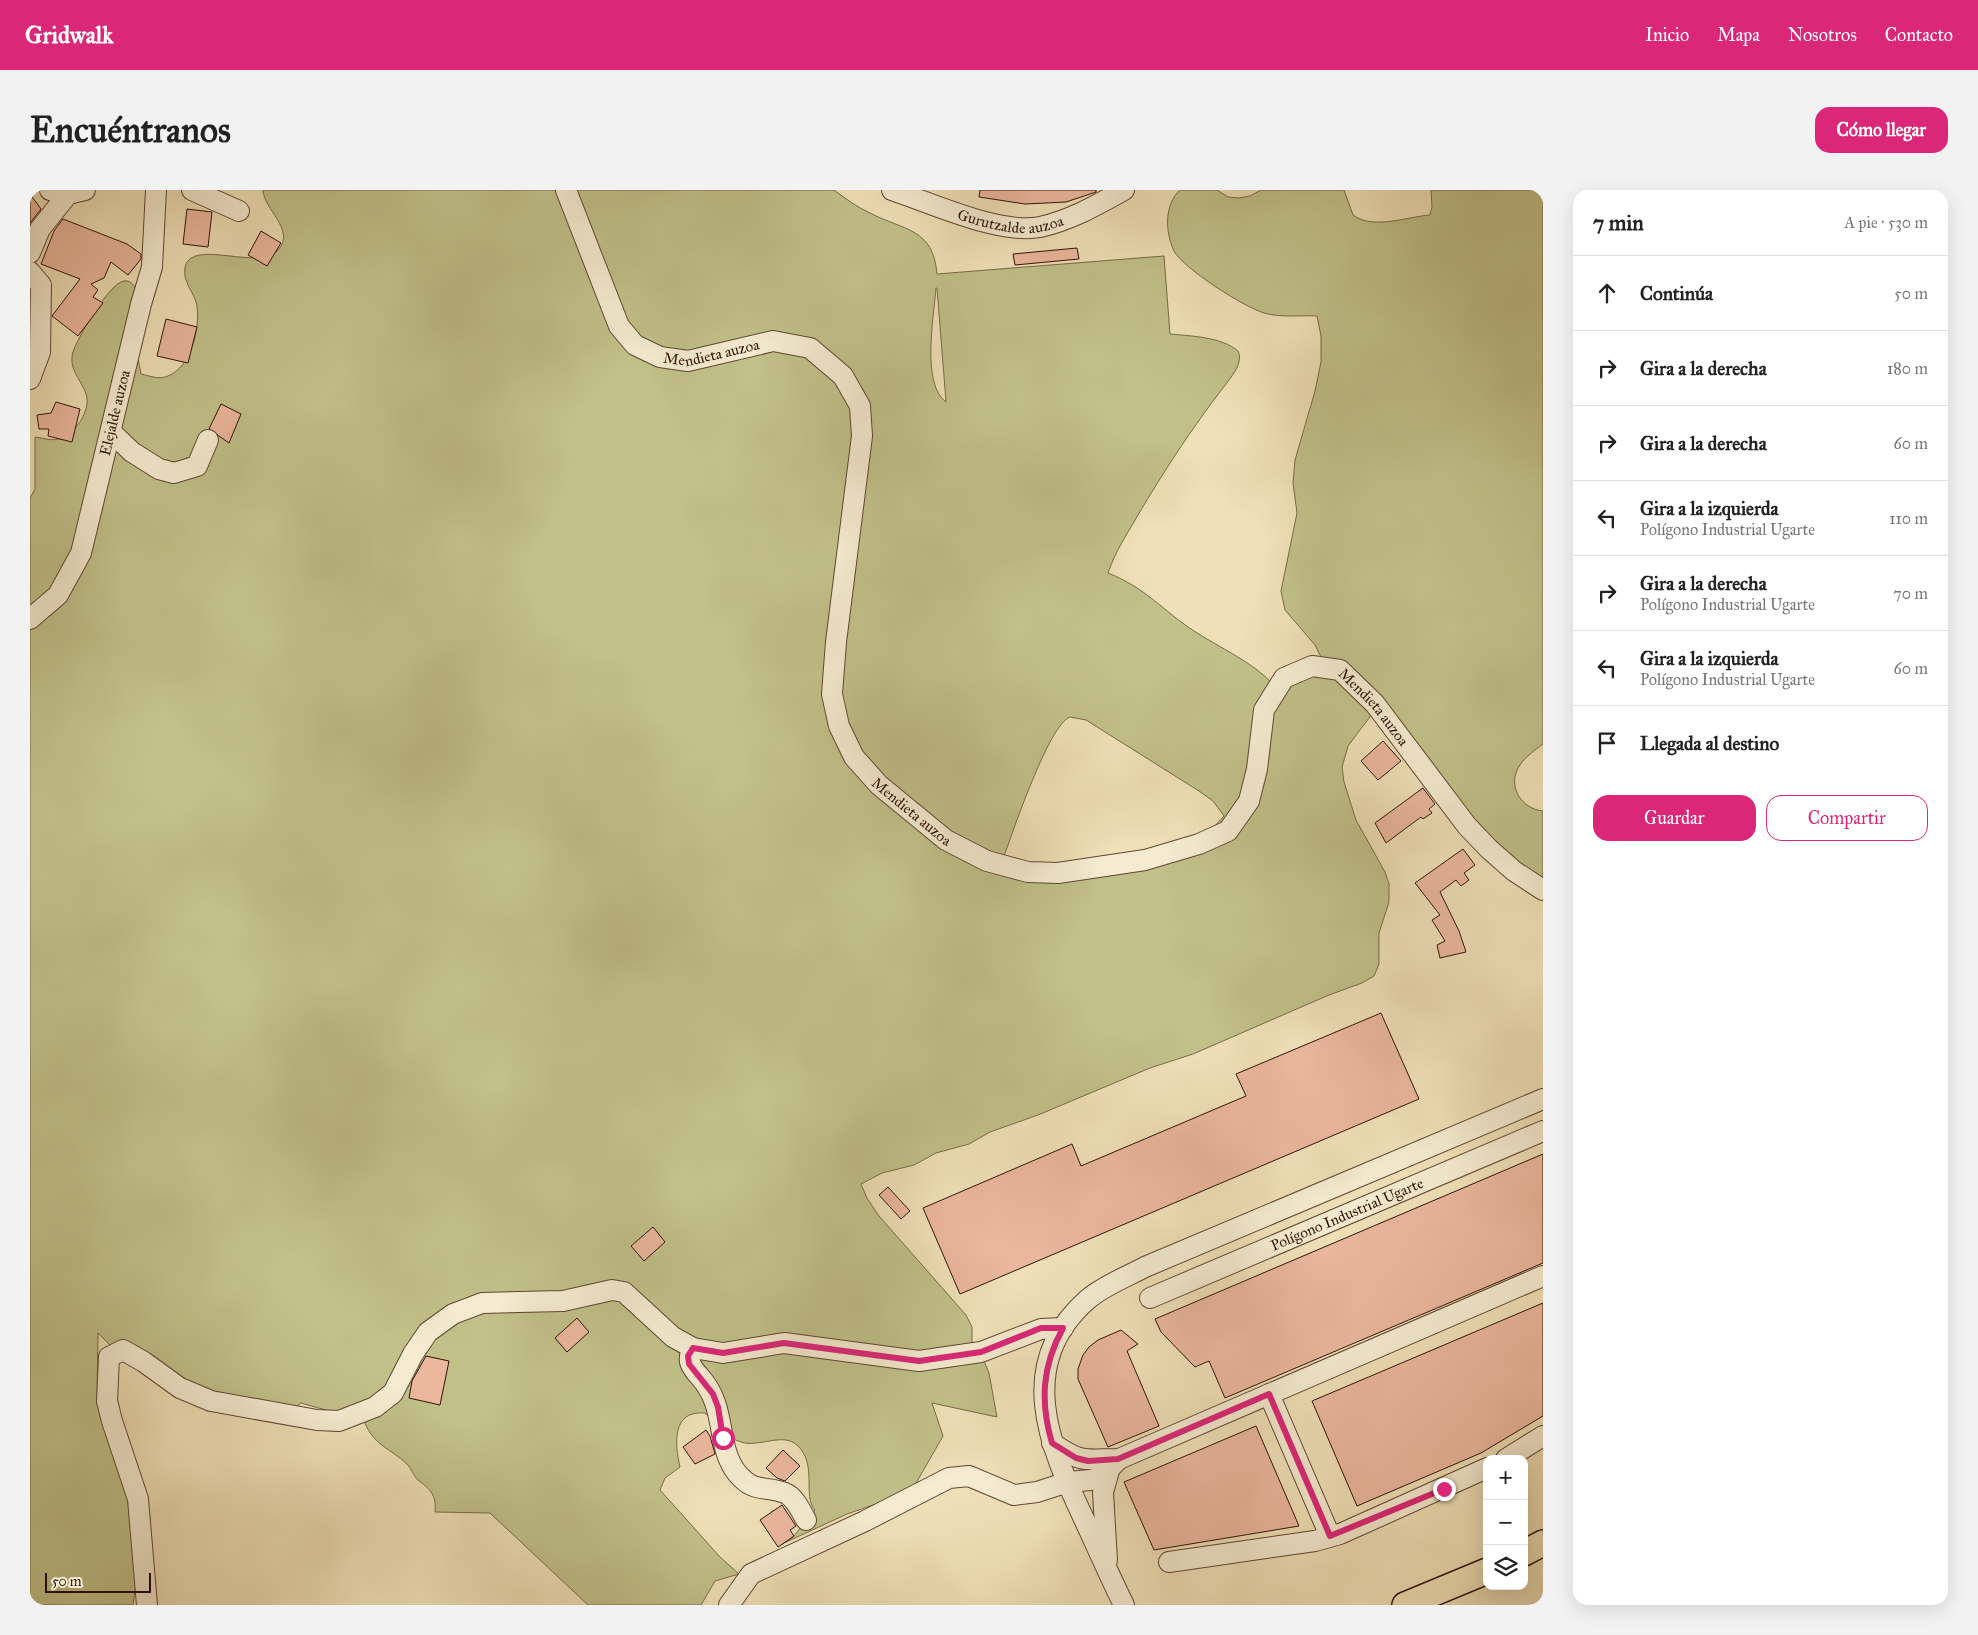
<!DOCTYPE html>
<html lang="es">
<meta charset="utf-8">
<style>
body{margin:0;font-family:"IM FELL Great Primer",serif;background:#f2f2f2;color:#222}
.controls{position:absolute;right:15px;bottom:15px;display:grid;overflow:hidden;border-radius:10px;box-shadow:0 5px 20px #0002}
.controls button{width:45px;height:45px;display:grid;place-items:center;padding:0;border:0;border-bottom:1px solid #e0e0e0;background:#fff;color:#222;font:25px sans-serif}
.scale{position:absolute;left:15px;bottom:12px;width:106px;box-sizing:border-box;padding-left:5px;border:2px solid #311306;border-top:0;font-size:14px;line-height:18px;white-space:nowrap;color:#311306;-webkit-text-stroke:4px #f5ebd0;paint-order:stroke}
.stop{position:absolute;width:15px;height:15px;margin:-11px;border:4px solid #db2777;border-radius:50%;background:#fff}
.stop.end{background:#db2777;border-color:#fff;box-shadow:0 1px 5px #0008}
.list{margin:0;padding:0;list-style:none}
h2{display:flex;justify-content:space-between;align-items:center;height:65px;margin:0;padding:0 20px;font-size:21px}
h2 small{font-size:16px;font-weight:400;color:#767676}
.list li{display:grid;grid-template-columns:32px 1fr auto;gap:15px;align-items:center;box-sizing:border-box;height:75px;padding:0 20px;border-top:1px solid #e0e0e0}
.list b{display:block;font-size:19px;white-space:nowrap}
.list p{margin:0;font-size:16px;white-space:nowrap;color:#767676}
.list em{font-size:16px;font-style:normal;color:#767676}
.actions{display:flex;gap:10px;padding:15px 20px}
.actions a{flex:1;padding:11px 0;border:1px solid #db2777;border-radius:15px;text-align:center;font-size:18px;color:#db2777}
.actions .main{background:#db2777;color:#fff}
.icon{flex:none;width:28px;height:28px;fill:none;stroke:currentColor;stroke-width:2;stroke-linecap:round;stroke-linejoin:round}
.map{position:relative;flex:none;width:1513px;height:1415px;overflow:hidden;border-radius:15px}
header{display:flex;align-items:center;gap:30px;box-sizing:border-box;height:70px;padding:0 25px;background:#db2777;color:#fff}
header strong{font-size:24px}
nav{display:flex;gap:28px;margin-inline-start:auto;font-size:18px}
.intro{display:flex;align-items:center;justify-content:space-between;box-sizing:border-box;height:120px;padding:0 30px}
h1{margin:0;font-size:35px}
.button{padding:12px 22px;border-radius:15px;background:#db2777;color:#fff;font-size:18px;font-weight:700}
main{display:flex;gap:30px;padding:0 30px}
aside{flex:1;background:#fff;border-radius:15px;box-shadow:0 5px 20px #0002}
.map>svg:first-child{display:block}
.green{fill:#c1c089;stroke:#796a48;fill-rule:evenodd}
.building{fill:#ebb79d;stroke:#311306}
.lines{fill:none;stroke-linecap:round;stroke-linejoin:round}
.minor-casing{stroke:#614632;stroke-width:22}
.major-casing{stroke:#311306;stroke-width:28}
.minor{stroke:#f5ebd0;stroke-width:20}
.major{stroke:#f0e0b7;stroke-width:25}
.route{stroke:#db2777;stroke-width:6}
.labels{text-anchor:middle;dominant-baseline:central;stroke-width:5;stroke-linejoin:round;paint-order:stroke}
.street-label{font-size:15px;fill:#311306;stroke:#f5ebd0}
</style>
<header>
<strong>Gridwalk</strong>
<nav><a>Inicio</a><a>Mapa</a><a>Nosotros</a><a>Contacto</a></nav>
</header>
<div class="intro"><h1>Encuéntranos</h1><a class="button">Cómo llegar</a></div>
<main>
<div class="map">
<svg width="1513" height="1415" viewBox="0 0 1513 1415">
<rect width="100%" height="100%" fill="#f0e0b7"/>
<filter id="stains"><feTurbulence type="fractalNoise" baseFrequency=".004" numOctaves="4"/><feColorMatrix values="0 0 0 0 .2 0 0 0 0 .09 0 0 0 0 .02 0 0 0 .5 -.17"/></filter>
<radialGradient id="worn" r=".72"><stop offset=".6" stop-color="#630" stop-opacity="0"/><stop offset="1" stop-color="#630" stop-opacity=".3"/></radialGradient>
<path class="green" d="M233,0H804C816,9 827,17 840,23C875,41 903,38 907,84L1134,66L1140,144C1161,146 1192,147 1208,161C1214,174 1200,188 1193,198C1162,238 1134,281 1108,325C1097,344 1085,362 1078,383C1116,398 1132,420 1164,441C1190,458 1221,471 1243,494L1293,471L1285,455L1255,420L1251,401L1267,323L1263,293L1265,270L1285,201L1291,172V146L1287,126C1269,125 1252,128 1234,123C1214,117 1154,79 1144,61C1135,42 1134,15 1150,0H1187L1198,7L1209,8L1220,6L1231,0H1314L1323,25C1343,40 1376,27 1400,25L1402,17L1401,0H1513V554C1505,560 1495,567 1490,575C1476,595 1491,619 1513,621V693L1464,661L1342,524L1318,556L1312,577L1314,592L1326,630L1355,682L1359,694V712L1349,743V774L1344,786L1332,793L1299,805L1163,864L1120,878L1008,925L960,942L939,954L906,963L884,975L852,983L831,994L837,1008L849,1026L936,1125L942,1137V1152L951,1164L959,1183L967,1227L902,1213L913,1246L881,1302L817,1324L752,1354L763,1347L785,1320C772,1306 788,1274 767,1255C753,1242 728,1258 711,1252C697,1248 686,1233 675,1223C641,1220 645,1255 650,1277L635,1288L630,1300L690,1367L709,1384L685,1391L671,1415H558L460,1323L405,1322C407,1305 400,1299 388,1290C384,1287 381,1278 377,1274C360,1258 344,1256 334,1231L271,1213L263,1219L209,1210L116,1186L99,1174L68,1143L67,1207L98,1302L107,1387L103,1415H0V308L5,299V247C13,248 21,251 28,249C44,246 62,220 56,204C51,189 38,179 43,162C48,147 79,93 94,91C100,90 103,94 106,99L107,164L111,184C120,186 129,190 138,186C161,177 170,139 167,116C165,103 152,92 155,77C162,47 231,83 249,59C265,39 234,20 233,0ZM906,98H907L916,212C891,194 904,126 906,98ZM1040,527L1056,530L1169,601L1183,611L1194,626L1181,640L1151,651L1098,664L1021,676L973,669C982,644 1019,534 1040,527Z"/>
<path class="building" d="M950,0H1066V2L1036,12L995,14L949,7Z
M0,4L11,19L0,33Z
M157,19L182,22L178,57L153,54Z
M33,29L97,54L111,64V69L98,85L81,72L74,88L61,94L68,100L63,107L73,113L48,146L22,126L50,89L11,74L24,41Z
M231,41L251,53L237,76L218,65Z
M1047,58L1049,69L985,75L983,64Z
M136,129L167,137L158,173L127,166Z
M26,212L50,219L42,252L18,246L19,239H9L7,225L21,223Z
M191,214L211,224L199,253L179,239Z
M1353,551L1371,571L1348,590L1331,571Z
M1393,598L1405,614L1399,619L1402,623L1393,629L1391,627L1356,653L1345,633Z
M1433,659L1445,675L1434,683L1439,690L1431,696L1426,690L1410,702L1429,741L1436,762L1410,768L1407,755L1415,751L1402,730L1410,725L1385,693Z
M1351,823L1389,909L930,1104L893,1018L1042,954L1051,976L1216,906L1206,884Z
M1513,964V1073L1195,1208L1179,1171L1165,1177L1131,1142L1125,1129Z
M858,997L880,1021L871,1029L849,1005Z
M623,1037L635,1052L614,1071L601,1056Z
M1513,1113V1226L1451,1263L1327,1316L1282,1211Z
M547,1128L559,1142L537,1162L525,1148Z
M1091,1140L1108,1154L1097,1161L1129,1236L1078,1257L1048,1189V1179L1053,1165L1059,1157L1068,1150Z
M396,1166L419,1171L410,1215L379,1208L382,1191Z
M1226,1236L1269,1336L1124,1360L1094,1292Z
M676,1240L680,1246L685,1264L665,1274L653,1257Z
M753,1260L770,1276L755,1291L747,1288L736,1278Z
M752,1315L766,1336L760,1340L764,1346L748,1357L730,1330Z"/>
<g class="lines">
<defs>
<g id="minor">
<path d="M20,0L38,4L55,0"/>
<path d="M162,0L209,21"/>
<path id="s1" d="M536,0L589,136L605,155L630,167L658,171L743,151L780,158L813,186L830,216L832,246L806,452L802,504L809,536L824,567L849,595L916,650L957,671L998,682L1028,683L1115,670L1169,654L1198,641L1219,611L1227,579L1234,520L1254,488L1282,476L1310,480L1345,514L1437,636L1459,659L1484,681L1513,700"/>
<path id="s2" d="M862,0C901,13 970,45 1010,37C1041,30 1067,15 1094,0"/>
<path d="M0,63L10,39L38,4"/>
<path d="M0,82L11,95L10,162L0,189"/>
<path d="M81,242L102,262L129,279L144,283L167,276L178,250"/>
<path id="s3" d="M0,429L28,405L51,363L111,114L122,77L126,0"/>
<path id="s4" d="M1120,1108L1513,941"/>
<path d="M663,1158C656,1171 661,1177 670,1187C698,1218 685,1255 707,1283C724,1304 735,1295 755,1303C765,1307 771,1321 776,1330"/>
<path d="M1239,1204L1300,1346"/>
<path d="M1022,1253C1053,1274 1054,1269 1089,1269L1513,1086"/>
<path d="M1476,1269L1513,1246"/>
<path d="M1077,1370L1073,1302L1079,1281"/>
<path d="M1139,1372L1285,1351L1310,1344L1457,1278"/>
<path d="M117,1415L108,1309L82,1231L77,1211L79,1167L93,1160L114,1172L150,1198L181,1211L287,1230L309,1231L345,1217L363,1203L383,1164L398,1142L423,1124L452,1113L533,1111L582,1100L594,1102L643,1147L663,1158L693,1163L754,1153L889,1171L951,1162L1011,1139L1033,1138"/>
<path d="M699,1415L721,1384L835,1331L919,1288L939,1286L984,1305L1007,1302L1038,1292L1061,1290L1071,1287L1089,1269"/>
<path d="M1094,1415C1080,1387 1067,1357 1054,1329C1019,1255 984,1174 1058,1109C1075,1095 1096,1087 1115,1077L1513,909"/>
</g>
<path id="major" d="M1494,1363L1513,1353
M1375,1415L1457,1381"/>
</defs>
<use href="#minor" class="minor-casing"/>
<use href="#major" class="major-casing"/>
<use href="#minor" class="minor"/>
<use href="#major" class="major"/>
</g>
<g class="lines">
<path class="route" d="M693,1248L688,1217L683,1204L659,1174L658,1166L663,1158L693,1163L754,1153L889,1171L951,1162L1011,1138H1033C1012,1176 1010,1212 1022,1253L1046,1268L1058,1271L1088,1269L1239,1204L1300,1346L1414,1299"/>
</g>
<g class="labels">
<g class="street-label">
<text stroke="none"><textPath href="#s2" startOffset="124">Gurutzalde auzoa</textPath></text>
<text stroke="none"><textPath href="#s1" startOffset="251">Mendieta auzoa</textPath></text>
<text stroke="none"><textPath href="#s3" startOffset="229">Elejalde auzoa</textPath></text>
<text stroke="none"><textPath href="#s1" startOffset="1481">Mendieta auzoa</textPath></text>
<text stroke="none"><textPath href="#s1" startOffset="866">Mendieta auzoa</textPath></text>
<text stroke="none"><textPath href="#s4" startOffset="214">Polígono Industrial Ugarte</textPath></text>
</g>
</g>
<rect width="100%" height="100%" filter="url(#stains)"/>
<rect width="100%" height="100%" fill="url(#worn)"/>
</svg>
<div class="controls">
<button>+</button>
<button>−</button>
<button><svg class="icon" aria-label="layers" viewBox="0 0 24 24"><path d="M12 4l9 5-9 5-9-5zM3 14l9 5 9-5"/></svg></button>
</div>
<div class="scale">50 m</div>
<div class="stop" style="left:693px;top:1248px"></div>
<div class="stop end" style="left:1414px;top:1299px"></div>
</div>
<aside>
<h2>7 min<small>A pie · 530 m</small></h2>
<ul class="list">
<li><svg class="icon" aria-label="ahead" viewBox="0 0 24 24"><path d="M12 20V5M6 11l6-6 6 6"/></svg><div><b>Continúa</b></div><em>50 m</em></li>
<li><svg class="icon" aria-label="right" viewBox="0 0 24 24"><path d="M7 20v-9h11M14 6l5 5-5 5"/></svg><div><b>Gira a la derecha</b></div><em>180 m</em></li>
<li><svg class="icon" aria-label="right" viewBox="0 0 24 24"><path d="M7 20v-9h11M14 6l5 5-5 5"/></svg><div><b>Gira a la derecha</b></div><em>60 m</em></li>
<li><svg class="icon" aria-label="left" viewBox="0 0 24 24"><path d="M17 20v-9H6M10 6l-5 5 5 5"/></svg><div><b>Gira a la izquierda</b><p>Polígono Industrial Ugarte</p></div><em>110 m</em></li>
<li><svg class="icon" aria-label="right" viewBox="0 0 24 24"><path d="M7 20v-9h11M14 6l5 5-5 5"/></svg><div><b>Gira a la derecha</b><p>Polígono Industrial Ugarte</p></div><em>70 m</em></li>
<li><svg class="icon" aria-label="left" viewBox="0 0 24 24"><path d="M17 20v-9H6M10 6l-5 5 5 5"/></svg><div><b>Gira a la izquierda</b><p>Polígono Industrial Ugarte</p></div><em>60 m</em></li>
<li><svg class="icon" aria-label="arrive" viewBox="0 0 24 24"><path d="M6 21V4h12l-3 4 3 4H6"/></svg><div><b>Llegada al destino</b></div></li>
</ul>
<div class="actions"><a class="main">Guardar</a><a>Compartir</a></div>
</aside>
</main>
